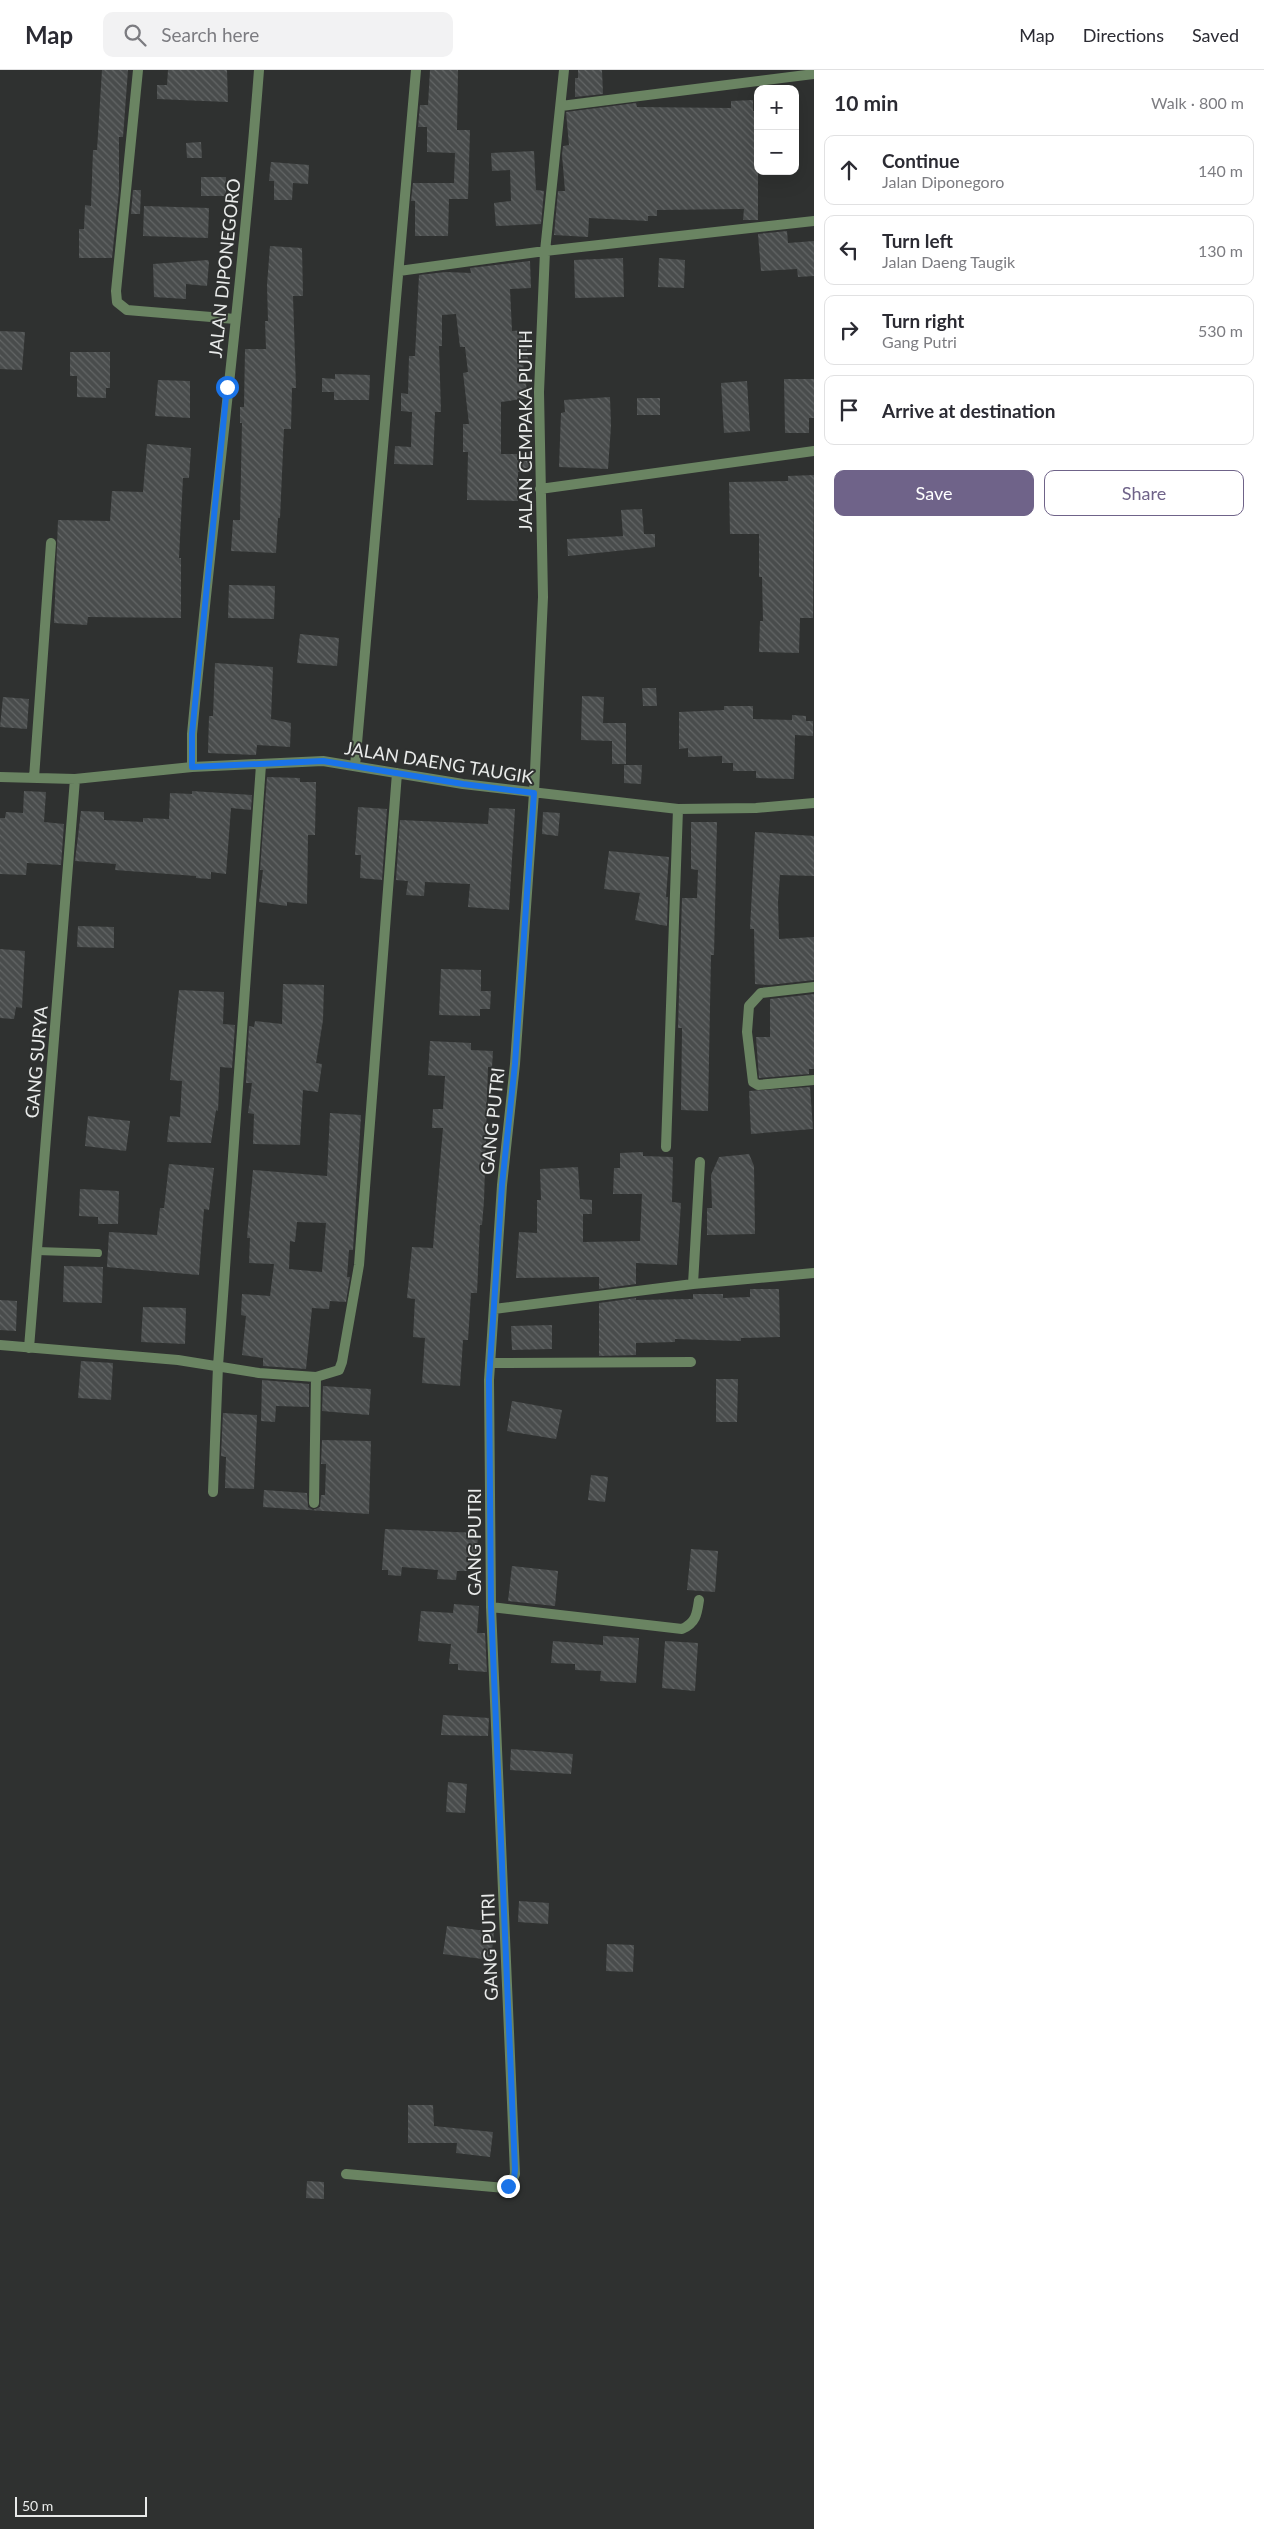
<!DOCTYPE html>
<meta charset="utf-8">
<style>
body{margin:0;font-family:Lato,sans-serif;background:#f2f2f3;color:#2b2b33}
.controls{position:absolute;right:15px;top:15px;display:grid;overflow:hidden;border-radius:10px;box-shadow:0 5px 20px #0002}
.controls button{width:45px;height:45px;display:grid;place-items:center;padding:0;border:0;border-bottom:1px solid #e1e1e2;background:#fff;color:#2b2b33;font:25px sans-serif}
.scale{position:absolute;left:15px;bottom:12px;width:132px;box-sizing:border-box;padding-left:5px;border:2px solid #e9ebea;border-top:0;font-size:14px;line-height:18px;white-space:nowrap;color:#e9ebea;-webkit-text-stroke:4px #2f3130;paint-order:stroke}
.stop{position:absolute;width:15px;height:15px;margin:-11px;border:4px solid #1a73e8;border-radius:50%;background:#fff}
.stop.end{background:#1a73e8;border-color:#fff;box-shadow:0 1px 5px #0008}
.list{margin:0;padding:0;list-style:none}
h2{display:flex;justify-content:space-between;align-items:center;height:65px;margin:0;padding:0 20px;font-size:21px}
h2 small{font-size:16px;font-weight:400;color:#7c7c81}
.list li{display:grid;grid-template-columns:32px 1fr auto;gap:15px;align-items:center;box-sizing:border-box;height:70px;margin:0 10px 10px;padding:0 10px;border:1px solid #e1e1e2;border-radius:10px}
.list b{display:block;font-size:19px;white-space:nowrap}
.list p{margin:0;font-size:16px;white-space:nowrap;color:#7c7c81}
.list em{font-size:16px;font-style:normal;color:#7c7c81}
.actions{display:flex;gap:10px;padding:15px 20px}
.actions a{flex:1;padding:11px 0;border:1px solid #6f6389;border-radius:10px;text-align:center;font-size:18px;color:#6f6389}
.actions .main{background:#6f6389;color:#fff}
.icon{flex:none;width:28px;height:28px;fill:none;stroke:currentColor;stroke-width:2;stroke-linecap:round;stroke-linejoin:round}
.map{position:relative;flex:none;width:814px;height:2459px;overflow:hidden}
header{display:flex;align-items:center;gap:30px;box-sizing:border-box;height:70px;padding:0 25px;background:#fff;border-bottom:1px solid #e1e1e2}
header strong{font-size:24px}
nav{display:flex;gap:28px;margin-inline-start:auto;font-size:18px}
.search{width:350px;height:45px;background:#f2f2f3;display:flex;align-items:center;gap:12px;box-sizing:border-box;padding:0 18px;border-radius:10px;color:#7c7c81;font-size:19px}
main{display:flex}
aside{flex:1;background:#fff}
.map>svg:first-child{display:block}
.building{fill:url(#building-back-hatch);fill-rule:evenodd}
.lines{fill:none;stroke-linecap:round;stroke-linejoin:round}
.lane{stroke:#6a8462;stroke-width:8}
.street{stroke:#6a8462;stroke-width:10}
.route{stroke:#1a73e8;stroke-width:6}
.labels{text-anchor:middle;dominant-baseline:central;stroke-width:4;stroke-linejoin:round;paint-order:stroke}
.street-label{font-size:18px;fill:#e9ebea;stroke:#2f3130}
</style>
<header>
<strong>Map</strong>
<div class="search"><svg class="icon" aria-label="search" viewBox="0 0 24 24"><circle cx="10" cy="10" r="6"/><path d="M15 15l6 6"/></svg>Search here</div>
<nav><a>Map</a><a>Directions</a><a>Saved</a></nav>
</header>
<main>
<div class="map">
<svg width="814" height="2459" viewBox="0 0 814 2459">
<defs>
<pattern id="building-back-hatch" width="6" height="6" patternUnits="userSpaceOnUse" patternTransform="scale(1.25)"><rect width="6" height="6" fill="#494c4c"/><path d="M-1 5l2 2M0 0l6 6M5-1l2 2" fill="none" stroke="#636666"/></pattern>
</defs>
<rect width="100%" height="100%" fill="#2f3130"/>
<path class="building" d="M102,0H128L123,67H119V120L112,188H79V159H84L85,135L91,136L93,80H97Z
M168,0H227L228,32L157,29V15H167Z
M430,0H458L457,60H470L468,129H449L448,166H415V131H411L413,113H454L455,83L427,82V57H418L420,35H428Z
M578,0H602L603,24L575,27V8H578Z
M753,30V41H758V150H743L744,139L657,140V146H648V151L589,148L588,167L554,165L558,121H565L562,85L563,76L569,75L566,42L636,33L637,37L731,38V31Z
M201,72L202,88H187L186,73Z
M534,81L536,120L544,121L541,154L496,156L494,133L511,131L510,100L492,101L491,83Z
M271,92L309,95L308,114L293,113L292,130H274V111H269Z
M201,107H226V126H201Z
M133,120H141L140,144H131Z
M144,136L209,138L208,168L143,166Z
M787,161L788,173L814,171V206L798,207L797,199L761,201L758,164Z
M270,176L302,178L303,226H293L296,318H292L291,359H284L280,448H278L276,483L231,481L233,450H240L242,353H240V337H244L245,279H266L265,251H268L267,215Z
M623,188L624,227L575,228L574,190Z
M659,188L685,190L684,218L658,217Z
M208,190L209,192L207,216L186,214V229L154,227L153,194Z
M530,191L531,218L510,219L512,261L525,260L528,292H523L528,328L501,332V384H531V402H518V431L467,430L468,382H463V354H469L463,303L468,302L465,277H460L456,244L442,245V276H439L441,342H435L433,395L394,394L395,376L411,377L412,342L401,341V323L408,324L409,286H415L419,205L446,202L471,203L470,198Z
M0,261L25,262L22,300L0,299Z
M70,282H110V318H106V328L77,327V306H70Z
M335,304L370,305L369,330H334V322H322V308L335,309Z
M784,309H814V348H809V363H785Z
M158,310L190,311V348L155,346Z
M747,311L750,361L724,363L721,313Z
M610,327L611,356L608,399L559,397L561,343L565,342L564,330Z
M637,328H660V345H637Z
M147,374L191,378L189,408H183L179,488H181V548L88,547L87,555L54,553L58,450L110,451L112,421L143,422Z
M814,405L813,548H800L799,583L759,582L760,551H763L762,507H759V464H730L729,412L788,411V406Z
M642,439L644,464H655V477L568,486L567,469L623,466L621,440Z
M229,515L275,516L274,549L228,548Z
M300,564L339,568L337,596L297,593Z
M215,593L273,597L271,649L291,653L290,677L257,675L256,685L208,683L209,646H213Z
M642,618H656L657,636H643Z
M582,626L604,627L603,653H626V694H612V671L581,670Z
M3,627L29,629L27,659L0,657Z
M724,636H753V649L792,650V645L806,646V651H813V666L795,665L794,709L756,708V701H733V693H722V686L688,687V678L679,679V642L724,640Z
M624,695H642L641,714L624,713Z
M267,707L300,708V712H316L315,765H308L307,834L287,832V836L259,832L263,800H260Z
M24,721L46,722L44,752L64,754L61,795L27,793L26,805L0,804V748H5L6,742L23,743Z
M192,721L252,725L251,740L231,738L226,804L211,802V809L196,808V806L115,800L116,794L75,791L81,741L104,742V750L143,752V748L169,749L170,723L192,724Z
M358,737L387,739L382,810L360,808L361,785H355Z
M489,738L515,739L509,840L468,837L470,814L425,812L424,826L406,825L408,811L396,810L400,750L488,754Z
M543,742L560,743L558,766L542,764Z
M691,752H717L714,885H711L708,1041L681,1040L682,958H678L682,828H697L698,800L691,799Z
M755,762L814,766V806L780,805L778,832L779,869L814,867V910L769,915L755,914L754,859H750Z
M609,781L669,787L666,827H668L667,856L635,850L640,823L604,819Z
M78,856L114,857V878L77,877Z
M0,879L25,881L22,938L16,937L14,949L0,948Z
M441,899L481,900V921H491L490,939H480V946L439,945Z
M283,914L324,915L323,950L316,993L322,994L318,1022L303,1020L300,1075L253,1074L254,1044L248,1043L252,1013H246L249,956L254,957L255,951L282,954Z
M179,920L224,922L223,954L235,955L232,998L220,997L218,1041L216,1040L211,1073L167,1072L170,1046L180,1047L182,1011L170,1010Z
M814,924V999H809V1004L759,1008L756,967H770V929Z
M430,971L471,973V980L493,981L492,997H488L484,1131L482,1155H480L477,1223H471L468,1270H463L460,1316L422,1313L425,1268L413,1267L415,1229L407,1228L412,1177L433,1178L437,1127L443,1058H432L433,1039H443L445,1006L428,1005Z
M810,1017L813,1059L751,1064L749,1021Z
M330,1043L361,1045L353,1180H349L347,1207H350L346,1232L330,1231L329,1239L312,1238L306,1299L263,1296V1288L242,1285L246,1246L241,1245L242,1224L270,1226L274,1194L249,1193L250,1168H247L253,1100L327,1106ZM297,1152L326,1153L322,1202L289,1199L290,1171L295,1172Z
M88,1046L130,1051L126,1081L85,1076Z
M643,1082V1086L673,1087L672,1132L681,1133L677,1195L636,1193V1214L599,1219V1207L516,1208L519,1162L537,1163V1130H541L540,1099L578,1097L580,1129L592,1130V1144H583V1172L640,1171L642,1124H613L614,1098H620V1083Z
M749,1084L754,1096L755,1164L707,1165V1138H712L711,1105L719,1087Z
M169,1094L214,1098L209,1140L204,1139L199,1205L107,1197L109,1162L157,1165L160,1138H164Z
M80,1119L119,1121L118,1154H98V1147L79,1146Z
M64,1196L103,1197L102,1233L63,1232Z
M750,1219H779L780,1267L741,1268V1271L675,1269V1272L636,1273V1285L599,1286V1233L636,1228V1230L693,1229V1224H723V1228L750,1227Z
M0,1230L17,1231L16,1261L0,1260Z
M143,1237L186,1238L185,1274L141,1272Z
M552,1255V1279L512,1280L511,1256Z
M81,1291L113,1293L111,1330L78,1328Z
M716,1309H738L737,1352H716Z
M262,1310L309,1314V1337L276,1336L275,1352L261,1351Z
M323,1316L371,1319L369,1345L322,1341Z
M512,1331L562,1340L556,1369L507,1361Z
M223,1343L257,1345L254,1419L225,1418L226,1387L221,1386Z
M322,1370L371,1371L369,1444L263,1437L264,1420L307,1423L308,1437L313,1440L320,1437L321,1425H325L326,1394H321Z
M591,1405L608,1407L605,1432L588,1430Z
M385,1459L478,1463L476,1501H457L456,1510L437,1509L438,1500L402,1497L401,1506L388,1505V1500H382Z
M691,1479L718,1481L715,1522L687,1520Z
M512,1496L558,1501L555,1536L508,1531Z
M454,1534L479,1536L477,1563H485L487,1602L458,1600V1594H449L451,1574L418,1571L421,1541L453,1543Z
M603,1566L639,1568L636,1613L600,1611L601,1601L575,1600V1594L551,1593L553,1571L603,1575Z
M665,1571L698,1573L695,1621L662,1618Z
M443,1645L489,1648L488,1666L441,1665Z
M511,1679L573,1684L571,1704L510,1700Z
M448,1712L467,1714L465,1743L446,1742Z
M519,1831L549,1833L548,1854L518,1852Z
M447,1856L494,1862L491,1890L443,1884Z
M607,1874L634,1875L633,1902L606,1901Z
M408,2035H433L434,2056L493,2062L490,2087L456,2083L457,2073H408Z
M307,2111L324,2112V2129L306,2128Z"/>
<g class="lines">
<path class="lane" d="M37,1181L98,1183"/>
<path class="street" d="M138,0L116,221L117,232L127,240L235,249
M561,36L814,4
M399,201L545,181L814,151
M540,419L814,381
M355,696L416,0
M192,697V664C213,443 242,222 259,0
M0,707L75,709L192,697L323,691L463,714L678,739L756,738L814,733
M34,708L51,473
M814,917L761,923L749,936L747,962L753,1012L758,1015L814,1010
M666,1077L678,739
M693,1214L700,1092
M494,1239L693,1214L814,1203
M0,1275L178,1290L259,1303L316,1307L339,1300L342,1292L359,1195L397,703
M29,1278L75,709
M490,1293L691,1292
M213,1422L218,1296L261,695
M314,1433L316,1307
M491,1537L682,1559C696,1553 697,1544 699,1530
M346,2104L505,2118L511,2113L515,2104L491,1537L489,1310L502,1115L515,994L534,723L543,527L539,322L545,181L564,0"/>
</g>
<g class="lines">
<path class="route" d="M227,317L192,664V697L323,691L463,714L534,723L515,994L502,1115L489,1310L491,1536L515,2099L514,2109L508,2116"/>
</g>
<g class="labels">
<g class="street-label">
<text transform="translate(224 198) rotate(-84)">JALAN DIPONEGORO</text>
<text transform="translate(525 361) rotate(-90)">JALAN CEMPAKA PUTIH</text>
<text transform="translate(439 692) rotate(9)">JALAN DAENG TAUGIK</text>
<text transform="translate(36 992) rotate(-85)">GANG SURYA</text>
<text transform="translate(492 1051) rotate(-84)">GANG PUTRI</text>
<text transform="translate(474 1472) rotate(-90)">GANG PUTRI</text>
<text transform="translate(489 1877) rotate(-92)">GANG PUTRI</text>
</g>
</g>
</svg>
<div class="controls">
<button>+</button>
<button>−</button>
</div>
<div class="scale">50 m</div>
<div class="stop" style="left:227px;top:317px"></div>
<div class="stop end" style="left:508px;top:2116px"></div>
</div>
<aside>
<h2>10 min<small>Walk · 800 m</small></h2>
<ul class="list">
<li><svg class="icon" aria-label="ahead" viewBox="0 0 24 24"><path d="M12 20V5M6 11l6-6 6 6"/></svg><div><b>Continue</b><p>Jalan Diponegoro</p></div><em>140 m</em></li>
<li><svg class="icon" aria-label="left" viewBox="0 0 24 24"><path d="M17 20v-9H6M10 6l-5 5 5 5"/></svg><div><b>Turn left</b><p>Jalan Daeng Taugik</p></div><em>130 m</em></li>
<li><svg class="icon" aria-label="right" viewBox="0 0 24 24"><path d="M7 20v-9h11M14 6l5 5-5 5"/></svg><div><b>Turn right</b><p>Gang Putri</p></div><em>530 m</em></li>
<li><svg class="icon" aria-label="arrive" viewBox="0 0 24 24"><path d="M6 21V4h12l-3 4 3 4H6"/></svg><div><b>Arrive at destination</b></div></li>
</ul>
<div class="actions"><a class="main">Save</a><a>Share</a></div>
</aside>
</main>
